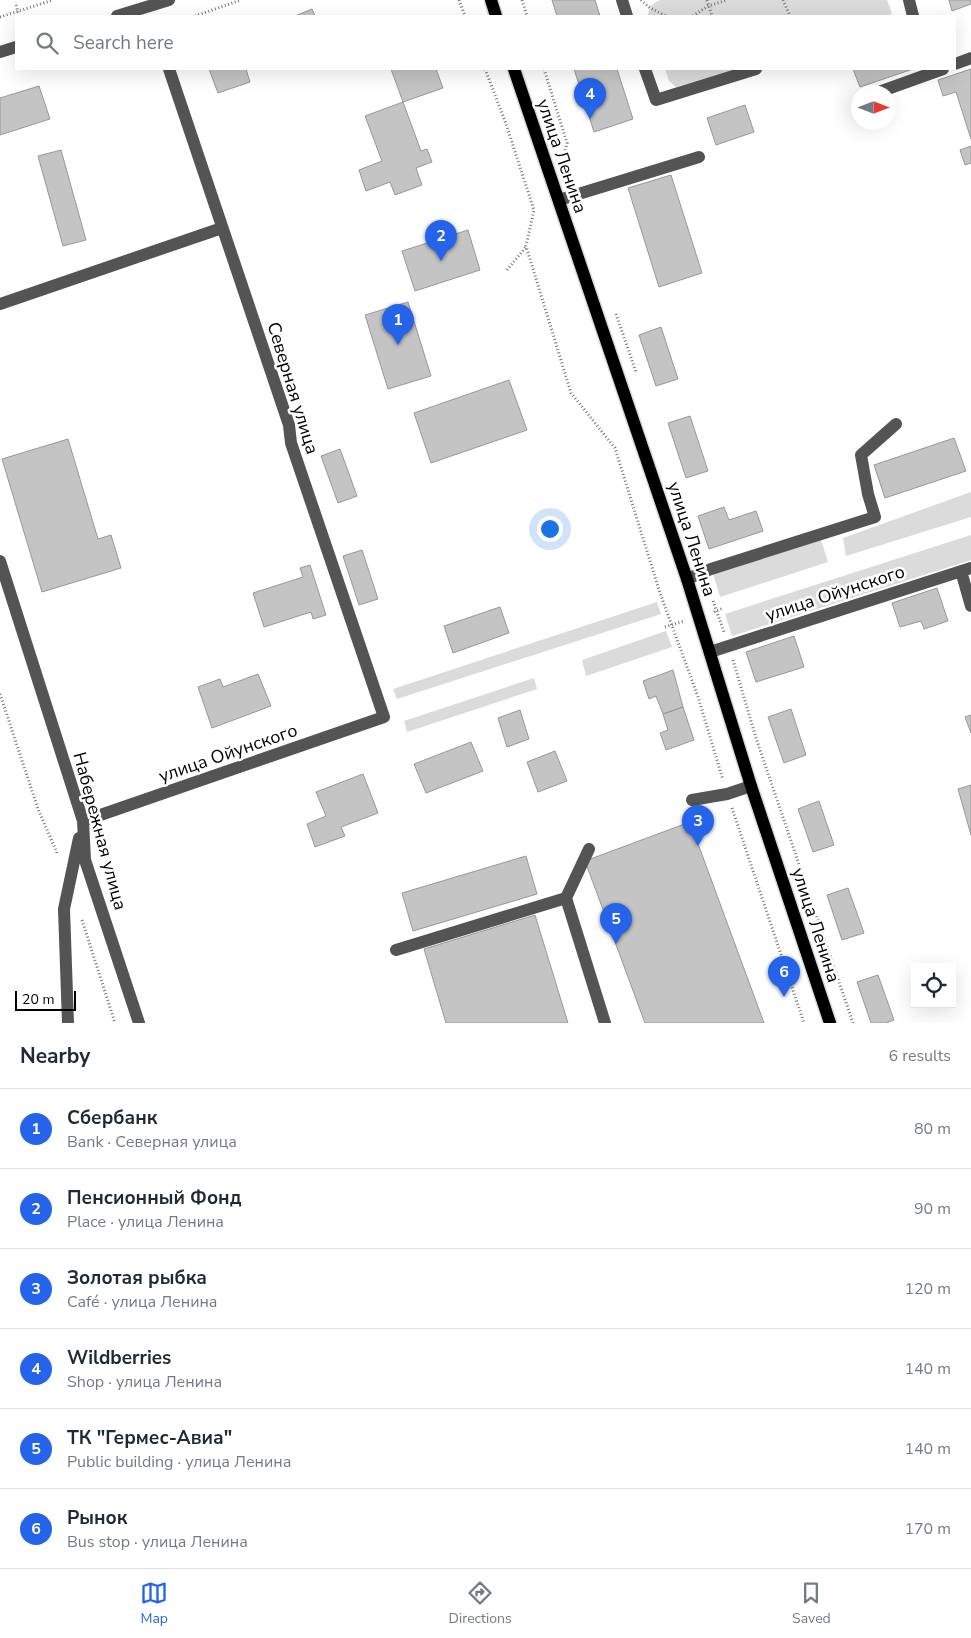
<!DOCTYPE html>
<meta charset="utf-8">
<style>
body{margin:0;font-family:"Nunito Sans",sans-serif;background:#f2f2f3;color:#1f2937}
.controls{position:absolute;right:15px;bottom:15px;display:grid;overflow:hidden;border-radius:0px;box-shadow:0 5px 20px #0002}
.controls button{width:45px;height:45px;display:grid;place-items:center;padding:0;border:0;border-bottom:1px solid #e0e1e3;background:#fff;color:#1f2937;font:25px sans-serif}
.compass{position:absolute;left:851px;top:85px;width:45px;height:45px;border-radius:50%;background:#fff;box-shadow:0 5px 20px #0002;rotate:90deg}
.scale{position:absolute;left:15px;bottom:12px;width:61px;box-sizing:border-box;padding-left:5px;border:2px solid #000;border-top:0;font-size:14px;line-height:18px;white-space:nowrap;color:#000;-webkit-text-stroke:4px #fff;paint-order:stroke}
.you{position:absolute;left:549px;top:528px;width:18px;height:18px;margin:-12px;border:4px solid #fff;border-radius:50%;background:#1a73e8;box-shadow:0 0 0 8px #1a73e833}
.badge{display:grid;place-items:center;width:32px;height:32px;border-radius:50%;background:#2563eb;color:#fff;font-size:16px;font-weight:700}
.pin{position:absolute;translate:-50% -41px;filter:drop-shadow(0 1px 2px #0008)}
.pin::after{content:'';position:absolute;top:26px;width:18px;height:15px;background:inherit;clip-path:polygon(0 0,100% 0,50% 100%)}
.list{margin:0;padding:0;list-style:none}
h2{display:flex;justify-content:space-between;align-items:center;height:65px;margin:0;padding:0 20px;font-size:21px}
h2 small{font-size:16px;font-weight:400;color:#747a83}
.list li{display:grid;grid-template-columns:32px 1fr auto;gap:15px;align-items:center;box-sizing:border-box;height:80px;padding:0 20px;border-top:1px solid #e0e1e3}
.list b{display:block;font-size:19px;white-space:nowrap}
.list p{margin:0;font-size:16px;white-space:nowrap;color:#747a83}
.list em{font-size:16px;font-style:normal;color:#747a83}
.icon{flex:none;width:28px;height:28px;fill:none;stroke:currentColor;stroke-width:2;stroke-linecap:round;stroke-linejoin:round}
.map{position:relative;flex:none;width:971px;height:1023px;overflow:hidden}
.search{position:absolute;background:#fff;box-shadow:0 5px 20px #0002;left:15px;right:15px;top:15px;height:55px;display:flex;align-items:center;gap:12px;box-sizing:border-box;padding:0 18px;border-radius:0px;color:#747a83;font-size:19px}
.sheet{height:545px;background:#fff}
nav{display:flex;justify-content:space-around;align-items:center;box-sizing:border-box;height:70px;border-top:1px solid #e0e1e3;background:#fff;font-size:14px;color:#747a83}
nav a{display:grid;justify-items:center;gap:2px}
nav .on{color:#2563eb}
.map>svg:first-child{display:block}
.green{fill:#dbdbdb}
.building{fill:#c4c4c4;stroke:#989898}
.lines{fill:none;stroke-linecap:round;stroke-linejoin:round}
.major-casing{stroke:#dbdbdb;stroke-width:15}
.path{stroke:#767676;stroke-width:3;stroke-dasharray:1 2.5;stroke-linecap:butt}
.minor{stroke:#545454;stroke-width:12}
.major{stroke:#000;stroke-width:12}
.labels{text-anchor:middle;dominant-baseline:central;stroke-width:5;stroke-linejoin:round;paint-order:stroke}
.street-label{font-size:18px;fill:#000;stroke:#fff}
</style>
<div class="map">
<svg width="971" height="1023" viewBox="0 0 971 1023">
<rect width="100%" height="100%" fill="#fff"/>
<path class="green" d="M661,0H887L892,13L889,16H648C648,8 653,2 661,0Z
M665,69H737L676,87L669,81Z
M971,492V517L846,556L843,538Z
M971,535V560L732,636L725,614Z
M821,540L828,562L720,597L713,574Z
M657,602L661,614L397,699L393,689Z
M666,631L672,647L586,676L582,660Z
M534,678L537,689L407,732L404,721Z"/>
<path class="building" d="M552,0H595L600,16H557Z
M949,0H971V4L952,11Z
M312,9L315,16H295Z
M209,69H246L250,82L218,93Z
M391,69H436L443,88L403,102Z
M574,69H617L633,119L594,132Z
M853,69H913L860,87Z
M971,69V139L956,92L943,96L938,80Z
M39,86L50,119L0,135V98Z
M403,102L421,151L427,149L432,162L416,168L422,185L395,195L390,182L366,191L359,170L382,161L365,116Z
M745,105L754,132L716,145L707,118Z
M971,146V163L965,165L960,150Z
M61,150L86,240L63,246L38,156Z
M671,175L702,273L659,287L628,188Z
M468,230L480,270L415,291L402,251Z
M408,302L431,376L388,389L365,315Z
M661,327L678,379L656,386L639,335Z
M509,380L527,430L431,463L414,413Z
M690,416L708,471L686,478L668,423Z
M954,438L966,471L885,498L874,465Z
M68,439L98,539L111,535L121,568L42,592L2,459Z
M340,449L357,496L338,503L321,456Z
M724,507L729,520L756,511L763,531L709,549L698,516Z
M362,550L378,599L359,605L343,556Z
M310,565L326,615L313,619L311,612L264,627L253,593L303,577L300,568Z
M937,588L948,621L924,629L921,621L900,627L892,603Z
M500,607L509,633L453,653L444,626Z
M794,636L804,667L756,682L746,652Z
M673,670L683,707L663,714L656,696L649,699L643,681Z
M258,674L271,706L212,728L198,687L220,679L223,687Z
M683,707L694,740L666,750L660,733L668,730L663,714Z
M791,709L806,755L784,763L768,717Z
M520,710L529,739L507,747L498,718Z
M971,715V733L965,717Z
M471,742L483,771L426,793L414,764Z
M555,751L567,781L538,792L527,762Z
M363,774L378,813L341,827L345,836L315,847L307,824L326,816L316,792Z
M971,785V835L958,789Z
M819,801L834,845L813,852L798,809Z
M690,822L764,1023H645L585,861Z
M526,856L537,894L413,931L402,893Z
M848,888L864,933L842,940L827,895Z
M535,915L568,1023H446L424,949Z
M878,975L894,1020L886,1023H871L857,982Z"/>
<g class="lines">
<defs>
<path id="major" d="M491,0L496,16
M514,69L687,579L751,786L830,1023"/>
</defs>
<use href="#major" class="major-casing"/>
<path class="path" d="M459,0L465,16
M522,0L527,16
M641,0L650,8L666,16
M707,0L712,16
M783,0L790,16
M16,5L19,16
M195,16L241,0
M693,16L708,6L727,0
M0,17L53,0
M485,69L505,121L534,210L526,246L571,393L615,448L660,593L698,697L723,780
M544,69L567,143L563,158L571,180
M507,270L526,247
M616,314L636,372
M713,601L724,632
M714,612L723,608
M665,627L684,621
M733,660L756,738L853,1023
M0,694L38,809L58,855
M732,808L804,1023
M82,920L115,1023"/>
<path class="minor" d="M622,0L627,16
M909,0L913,16
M117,16L169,0
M0,52L16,47
M955,64L971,58
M645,69L656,100L756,69
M879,92L943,69
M559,200L699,157
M0,304L222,228
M0,561L83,821L85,860L139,1023
M961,571L971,606
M687,579L711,569L875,517L868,494L861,455L896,424
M710,652L971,568
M692,800L727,794L751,786
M83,821L384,717L291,443L289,425L169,69
M566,898L589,849
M396,950L566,898L605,1023
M68,1023L64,909L79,838"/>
<use href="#major" class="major"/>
</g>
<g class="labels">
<g class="street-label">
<text transform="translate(562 156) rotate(71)">улица Ленина</text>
<text transform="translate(293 388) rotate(73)">Северная улица</text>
<text transform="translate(692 539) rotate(72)">улица Ленина</text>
<text transform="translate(835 593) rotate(-18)">улица Ойунского</text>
<text transform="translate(228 753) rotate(-19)">улица Ойунского</text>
<text transform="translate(100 831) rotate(75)">Набережная улица</text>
<text transform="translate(816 925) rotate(72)">улица Ленина</text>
</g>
</g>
</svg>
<div class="controls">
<button><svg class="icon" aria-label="locate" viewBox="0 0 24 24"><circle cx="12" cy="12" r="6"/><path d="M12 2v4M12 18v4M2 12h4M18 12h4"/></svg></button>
</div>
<svg class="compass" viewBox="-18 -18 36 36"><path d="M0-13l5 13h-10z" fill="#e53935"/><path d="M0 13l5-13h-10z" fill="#747a83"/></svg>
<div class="scale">20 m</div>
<div class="you"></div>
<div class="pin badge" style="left:398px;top:345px">1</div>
<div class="pin badge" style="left:441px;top:261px">2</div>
<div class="pin badge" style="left:698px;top:846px">3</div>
<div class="pin badge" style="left:590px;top:119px">4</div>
<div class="pin badge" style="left:616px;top:944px">5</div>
<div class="pin badge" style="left:784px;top:997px">6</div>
<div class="search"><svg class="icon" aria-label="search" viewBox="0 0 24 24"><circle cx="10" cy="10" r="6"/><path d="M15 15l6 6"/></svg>Search here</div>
</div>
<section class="sheet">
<h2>Nearby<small>6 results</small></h2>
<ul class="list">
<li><span class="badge">1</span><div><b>Сбербанк</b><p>Bank · Северная улица</p></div><em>80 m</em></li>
<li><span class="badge">2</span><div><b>Пенсионный Фонд</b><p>Place · улица Ленина</p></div><em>90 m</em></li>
<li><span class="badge">3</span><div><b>Золотая рыбка</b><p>Café · улица Ленина</p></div><em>120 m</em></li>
<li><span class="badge">4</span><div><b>Wildberries</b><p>Shop · улица Ленина</p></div><em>140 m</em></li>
<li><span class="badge">5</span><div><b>ТК &quot;Гермес-Авиа&quot;</b><p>Public building · улица Ленина</p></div><em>140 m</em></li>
<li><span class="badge">6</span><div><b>Рынок</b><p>Bus stop · улица Ленина</p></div><em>170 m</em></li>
</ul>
</section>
<nav>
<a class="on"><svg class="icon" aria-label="map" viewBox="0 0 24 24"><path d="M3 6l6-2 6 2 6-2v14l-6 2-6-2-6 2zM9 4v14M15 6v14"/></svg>Map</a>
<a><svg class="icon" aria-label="directions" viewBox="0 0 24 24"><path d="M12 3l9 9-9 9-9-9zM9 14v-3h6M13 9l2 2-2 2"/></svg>Directions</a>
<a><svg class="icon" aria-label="saved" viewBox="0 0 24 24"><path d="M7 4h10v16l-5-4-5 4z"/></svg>Saved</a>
</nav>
